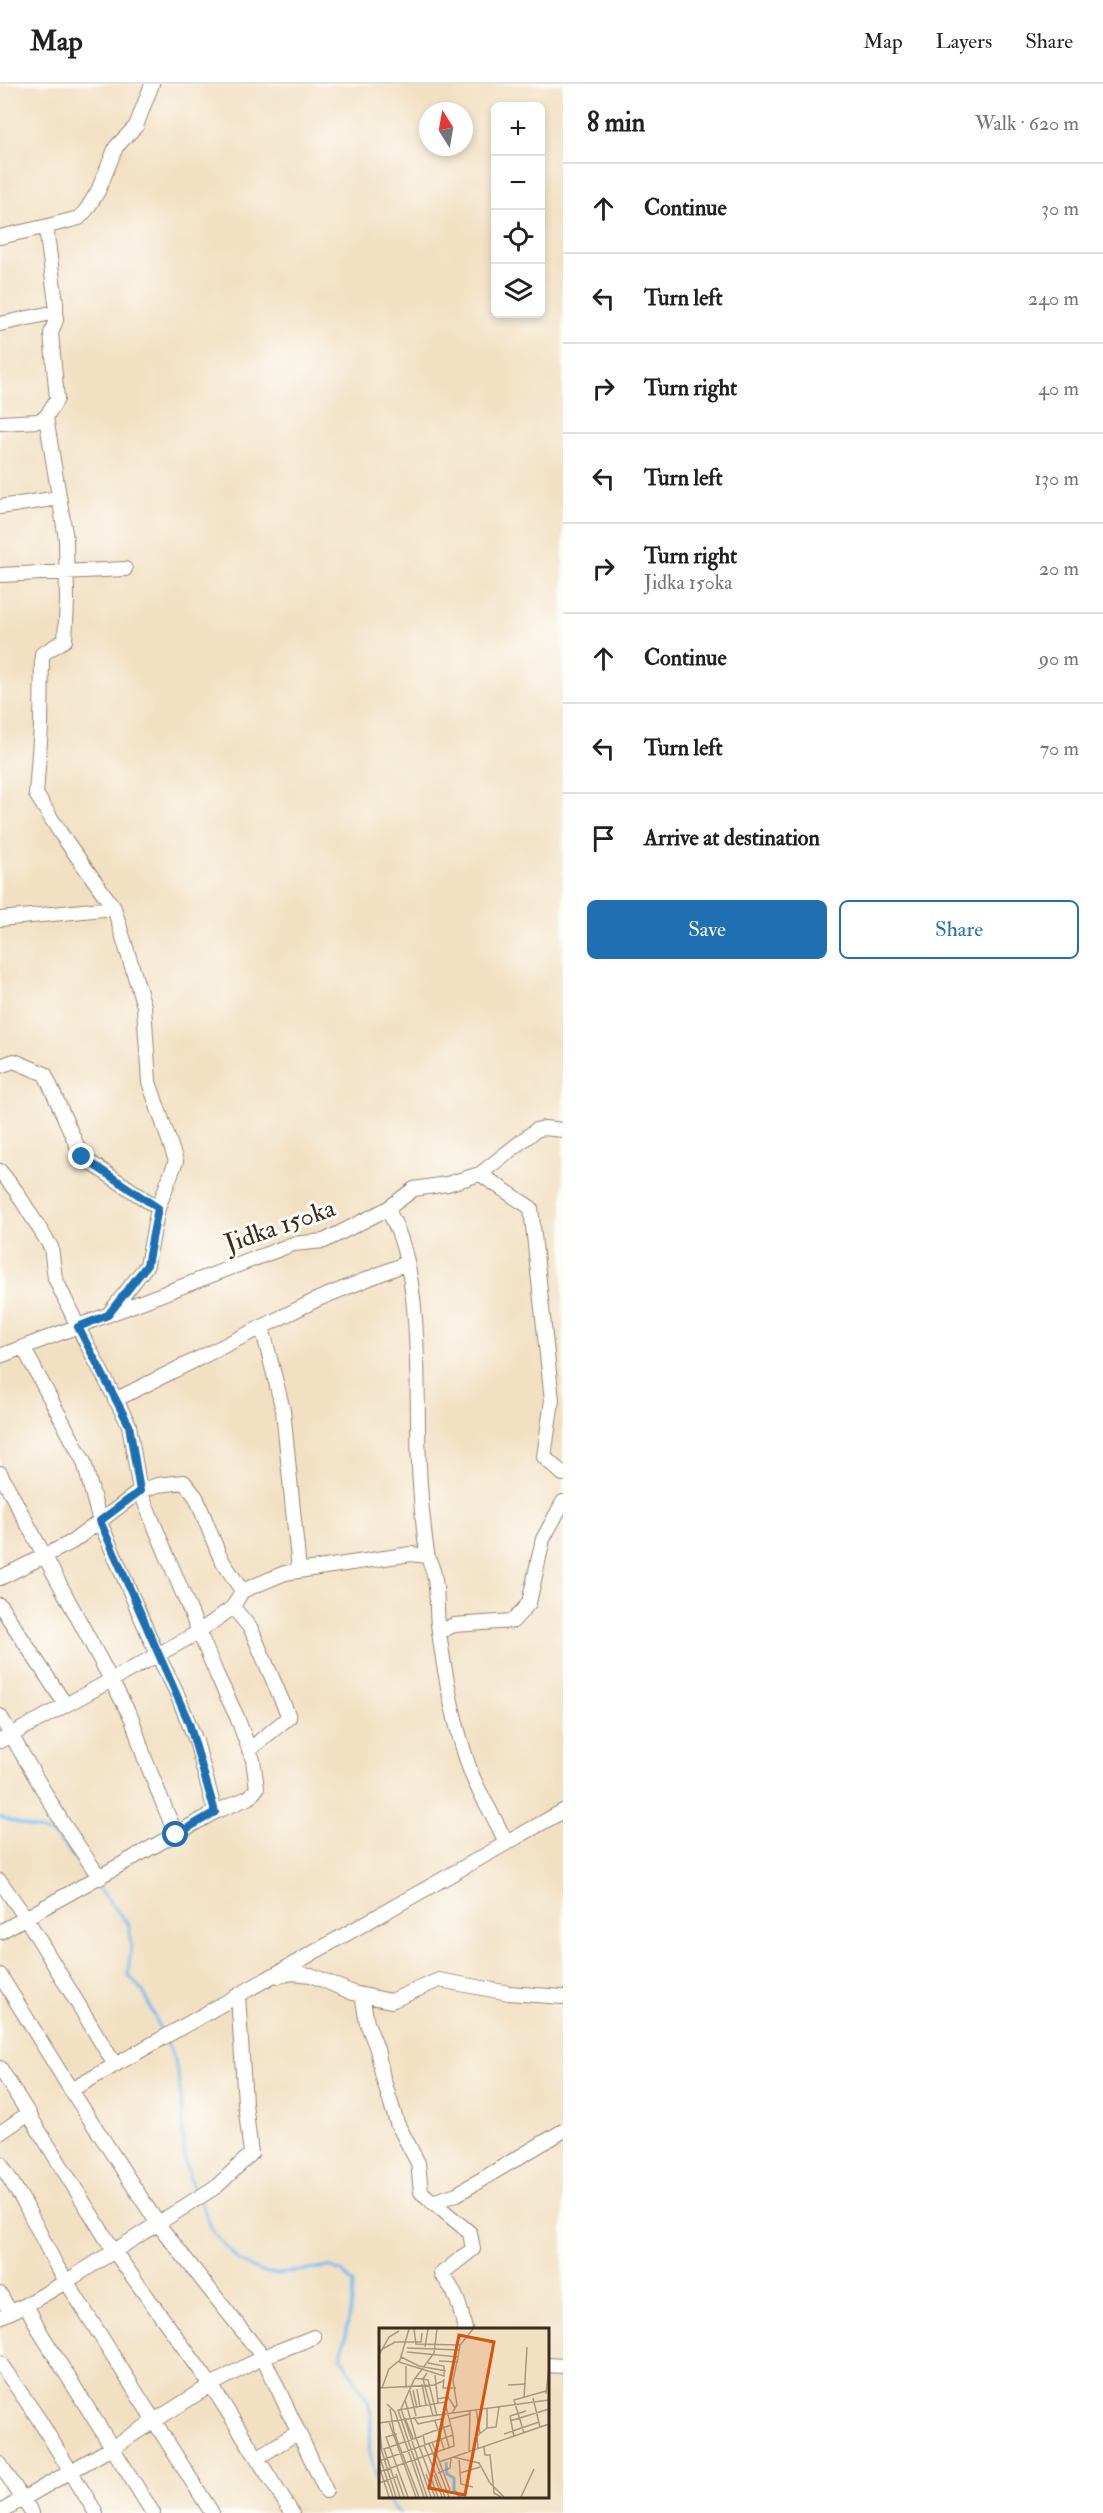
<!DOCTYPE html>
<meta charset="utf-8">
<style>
body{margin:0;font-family:"IM FELL Double Pica",serif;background:#f2f2f2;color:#202124}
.controls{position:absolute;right:18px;top:18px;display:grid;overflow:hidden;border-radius:9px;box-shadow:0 3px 9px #0003}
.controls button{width:54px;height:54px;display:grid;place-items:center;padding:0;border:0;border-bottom:2px solid #e0e0e0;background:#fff;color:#202124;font:30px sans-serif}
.compass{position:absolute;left:419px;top:18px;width:54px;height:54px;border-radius:50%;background:#fff;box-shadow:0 3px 9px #0003;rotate:349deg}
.stop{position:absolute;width:18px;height:18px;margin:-14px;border:4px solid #1f6fb2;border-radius:50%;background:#fff}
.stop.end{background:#1f6fb2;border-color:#fff;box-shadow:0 2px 6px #0008}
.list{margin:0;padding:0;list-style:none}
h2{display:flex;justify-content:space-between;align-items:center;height:78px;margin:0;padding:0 24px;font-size:26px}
h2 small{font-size:20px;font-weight:400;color:#757577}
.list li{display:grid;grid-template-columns:39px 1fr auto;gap:18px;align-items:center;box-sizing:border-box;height:90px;padding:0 24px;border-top:2px solid #e0e0e0}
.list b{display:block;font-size:22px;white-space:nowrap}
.list p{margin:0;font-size:20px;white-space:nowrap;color:#757577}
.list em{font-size:20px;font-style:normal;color:#757577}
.actions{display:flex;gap:12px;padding:18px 24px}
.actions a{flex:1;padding:14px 0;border:2px solid #1f6fb2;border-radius:9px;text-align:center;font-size:21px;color:#1f6fb2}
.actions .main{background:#1f6fb2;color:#fff}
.icon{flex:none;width:33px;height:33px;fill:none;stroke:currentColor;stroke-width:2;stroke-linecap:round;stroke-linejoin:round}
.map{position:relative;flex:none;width:563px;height:2429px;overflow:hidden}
header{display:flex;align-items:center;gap:36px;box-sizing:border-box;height:84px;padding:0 30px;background:#fff;border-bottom:2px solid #e0e0e0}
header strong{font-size:28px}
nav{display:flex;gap:33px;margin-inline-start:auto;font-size:21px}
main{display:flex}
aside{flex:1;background:#fff}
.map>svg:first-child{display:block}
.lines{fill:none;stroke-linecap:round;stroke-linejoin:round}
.stream{stroke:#77bdee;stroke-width:3}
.minor-casing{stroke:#968570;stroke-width:16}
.minor{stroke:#fff;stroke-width:14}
.route{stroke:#1f6fb2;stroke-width:8}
.labels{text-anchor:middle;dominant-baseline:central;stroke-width:6;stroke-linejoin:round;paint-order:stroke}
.street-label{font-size:26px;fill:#3b2a1e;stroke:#fdfcf7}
.inset-river{fill:none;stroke:#77bdee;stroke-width:3}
.inset-road{fill:none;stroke:#a99780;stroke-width:1.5}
.view{fill:#d7540e;fill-opacity:0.15;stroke:#d7540e;stroke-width:3}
.inset-edge{fill:none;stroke:#3b2a1e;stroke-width:3}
</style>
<header>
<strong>Map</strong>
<nav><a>Map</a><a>Layers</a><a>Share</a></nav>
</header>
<main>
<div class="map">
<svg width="563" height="2429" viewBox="0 0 563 2429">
<rect width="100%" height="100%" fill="#fdfcf7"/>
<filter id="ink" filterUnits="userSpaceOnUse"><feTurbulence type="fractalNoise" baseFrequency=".0167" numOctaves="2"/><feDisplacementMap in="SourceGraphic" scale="12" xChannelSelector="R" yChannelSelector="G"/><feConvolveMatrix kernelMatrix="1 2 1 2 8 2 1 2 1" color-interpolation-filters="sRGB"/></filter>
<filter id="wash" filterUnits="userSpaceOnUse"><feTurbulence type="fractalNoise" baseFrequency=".008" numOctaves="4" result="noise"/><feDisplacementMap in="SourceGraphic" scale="24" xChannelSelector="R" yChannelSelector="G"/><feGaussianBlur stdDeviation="1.35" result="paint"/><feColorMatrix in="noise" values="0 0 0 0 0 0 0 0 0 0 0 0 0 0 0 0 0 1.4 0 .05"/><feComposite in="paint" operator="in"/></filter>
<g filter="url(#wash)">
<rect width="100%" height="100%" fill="#f2e0c2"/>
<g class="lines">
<path class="stream" d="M0,1733L54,1751L66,1763L89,1793
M95,1800L129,1841L131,1863L128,1890L144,1909L163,1951
M166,1957C192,2004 172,2062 196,2110
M201,2119L214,2150L239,2177L260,2188L278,2190L329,2183L342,2188L353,2199L352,2218L341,2273L368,2317L372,2336L369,2365L380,2407
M385,2412L399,2429"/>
</g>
</g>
<g filter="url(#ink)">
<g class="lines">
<defs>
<path id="minor" d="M0,153L48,142
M0,240L56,228
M46,333L66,455L67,517L65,556L42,570L41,643L36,710L61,750L114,824L144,922L149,998L176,1077L158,1124L147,1181L108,1231
M0,339L38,337L46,333L57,315L51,249L56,236V219L47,151L48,142L79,134L87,125L98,107L116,63L136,42L152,0
M0,423L59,414
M0,491L125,485
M0,835L114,824
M0,982L14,977L45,990L82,1073L158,1124
M0,1087L16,1107L51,1163L55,1194L78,1243L129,1341L140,1407L199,1548L233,1523L242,1507L220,1473L196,1413L184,1398L158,1401L140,1407L72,1458L0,1494
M480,1090L531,1124L552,1316L544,1373L563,1390
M387,1125C420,1177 417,1278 418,1338C418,1380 421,1428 427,1469C428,1477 433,1483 434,1491C438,1506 436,1524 438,1540C444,1588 454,1640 470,1686C479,1711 496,1734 506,1759
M262,1243L283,1326L299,1486
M23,1263L84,1378L100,1438L157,1570L175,1605L196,1657L215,1728
M0,1272L293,1160L324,1157L387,1125L414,1105L447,1100L480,1090L536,1046L544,1044L563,1046
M115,1316L318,1215L407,1179
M0,1389L132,1635L145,1675L176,1751
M242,1507L285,1489L411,1470L427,1472
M0,1521L65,1620
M233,1523L251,1545L289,1633L249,1666
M439,1548L454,1541L513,1537L529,1519L543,1455L563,1418
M0,1632L62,1738L100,1794
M0,1657L199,1548L217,1591L237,1633L253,1676L257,1704L250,1713L215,1728L0,1848
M0,1797L26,1834L115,1981
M0,1891L71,2006L158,2140L263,2273L326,2407
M279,1892L293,1889L311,1891L353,1909L391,1917L439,1896L509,1909L563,1913
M362,1911L367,1939L377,1965L383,1994L397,2039L418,2079L421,2108L470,2149L473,2165L441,2190C456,2206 461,2225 465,2246
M0,1984L114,2167L211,2301L292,2429
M71,2006L563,1727
M0,2049L29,2029
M0,2079L25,2120L56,2181L212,2429
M432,2118L457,2110L563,2047
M0,2210L10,2228
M26,2221L42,2251L153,2429
M0,2233L26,2221L67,2197L217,2102L251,2070L245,2019L238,1911
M0,2279L38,2334L96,2429
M546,2281L563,2282
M257,2374L298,2348
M0,2380L32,2429
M0,2428L113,2363L211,2301L263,2273L314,2253"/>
</defs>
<use href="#minor" class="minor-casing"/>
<use href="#minor" class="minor"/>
</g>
</g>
<g class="lines" filter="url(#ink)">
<path class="route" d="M82,1073L158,1124L147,1181L108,1231L78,1243L129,1341L140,1407L100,1437L189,1639L215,1728L176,1751"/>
</g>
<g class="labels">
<g class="street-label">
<text transform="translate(280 1142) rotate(-19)">Jidka 150ka</text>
</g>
</g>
<g transform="translate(379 2244)">
<rect width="170" height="170" fill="#f2e0c2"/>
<path class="inset-river" d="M67,134L68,146L75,150V163L82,169"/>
<path class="inset-road" d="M35,1L37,16L81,17M46,19L49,1M28,20L81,22M0,23L16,14H42L43,5M28,24L79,29L81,17L94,1M0,27L10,9L20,3M22,29L40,38L67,43M60,33L79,34M20,34L65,48V38L49,35M48,45L44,51L54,88M56,47L59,75M36,50L49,52L58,88M65,51L64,60H77M43,56L47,77M129,57L147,56M0,60L55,57L64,53M3,60L10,41L21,32L30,1M27,60V38M38,61L41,79M34,62L38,80M31,63L37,88M167,66L170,40M145,70L148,19M154,70L161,99M58,71L69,69L76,80M26,72L37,110L43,108M8,76L16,84L45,169M11,81L15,104L40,169M97,81L101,106M73,85L78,77L74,52L79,29M35,89L39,96L62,91M26,90L34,110M62,90L70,119M71,91L91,86M56,93L65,121M131,93L170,81M0,94L3,122M10,94L37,169M0,95L170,72M108,100L117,99L120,79M145,105L135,72L167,63M18,106L7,109L29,169M125,106L160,94M135,109L131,88L147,83M0,114L17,169M53,114L71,162M50,115L70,169M45,117L66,169M46,117L44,107L72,97M105,119L106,127H111L115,165L122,169M99,121L98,108L108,100V80M90,124L91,83M0,127L14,169M74,129L100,135L111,155L125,169M80,132L82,156L94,159M0,133L74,107L75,118L0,144M60,134L170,96M0,138L10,169M59,145L71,140L72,130M81,145L101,139M17,146L25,169M47,146L56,169M55,147L63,169M0,155L17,149M21,169L5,121L37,110L59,169M48,169L19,82L66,74L74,107M52,169L22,81L35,52L55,25L58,1M142,169L155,141"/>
<path class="view" d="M80,7L115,14L86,167L50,160Z"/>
<rect width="170" height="170" class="inset-edge"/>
</g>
</svg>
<div class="controls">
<button>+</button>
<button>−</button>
<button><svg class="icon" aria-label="locate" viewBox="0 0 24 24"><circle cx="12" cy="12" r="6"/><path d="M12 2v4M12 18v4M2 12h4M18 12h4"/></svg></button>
<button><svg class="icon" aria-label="layers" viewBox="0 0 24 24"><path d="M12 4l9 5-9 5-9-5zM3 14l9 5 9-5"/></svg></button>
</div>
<svg class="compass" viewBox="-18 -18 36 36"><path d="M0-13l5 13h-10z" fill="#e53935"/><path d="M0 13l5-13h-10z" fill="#757577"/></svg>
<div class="stop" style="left:176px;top:1751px"></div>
<div class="stop end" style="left:82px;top:1073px"></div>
</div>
<aside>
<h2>8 min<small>Walk · 620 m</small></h2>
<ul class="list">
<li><svg class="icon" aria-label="ahead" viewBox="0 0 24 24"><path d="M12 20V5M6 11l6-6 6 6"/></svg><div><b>Continue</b></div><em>30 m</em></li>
<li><svg class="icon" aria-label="left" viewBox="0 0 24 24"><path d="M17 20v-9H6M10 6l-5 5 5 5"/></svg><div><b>Turn left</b></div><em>240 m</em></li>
<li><svg class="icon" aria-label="right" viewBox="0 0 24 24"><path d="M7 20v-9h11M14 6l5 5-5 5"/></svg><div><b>Turn right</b></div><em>40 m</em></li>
<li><svg class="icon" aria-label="left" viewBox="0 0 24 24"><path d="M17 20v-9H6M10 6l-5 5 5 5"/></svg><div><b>Turn left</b></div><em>130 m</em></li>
<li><svg class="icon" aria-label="right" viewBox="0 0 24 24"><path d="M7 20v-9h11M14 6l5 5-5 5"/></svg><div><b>Turn right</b><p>Jidka 150ka</p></div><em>20 m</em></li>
<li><svg class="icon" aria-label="ahead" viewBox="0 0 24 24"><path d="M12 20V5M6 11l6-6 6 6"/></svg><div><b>Continue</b></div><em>90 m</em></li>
<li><svg class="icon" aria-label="left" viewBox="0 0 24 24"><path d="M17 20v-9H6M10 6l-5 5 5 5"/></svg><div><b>Turn left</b></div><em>70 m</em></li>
<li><svg class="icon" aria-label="arrive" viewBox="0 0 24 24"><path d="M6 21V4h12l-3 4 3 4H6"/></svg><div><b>Arrive at destination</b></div></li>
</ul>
<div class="actions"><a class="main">Save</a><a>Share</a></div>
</aside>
</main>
